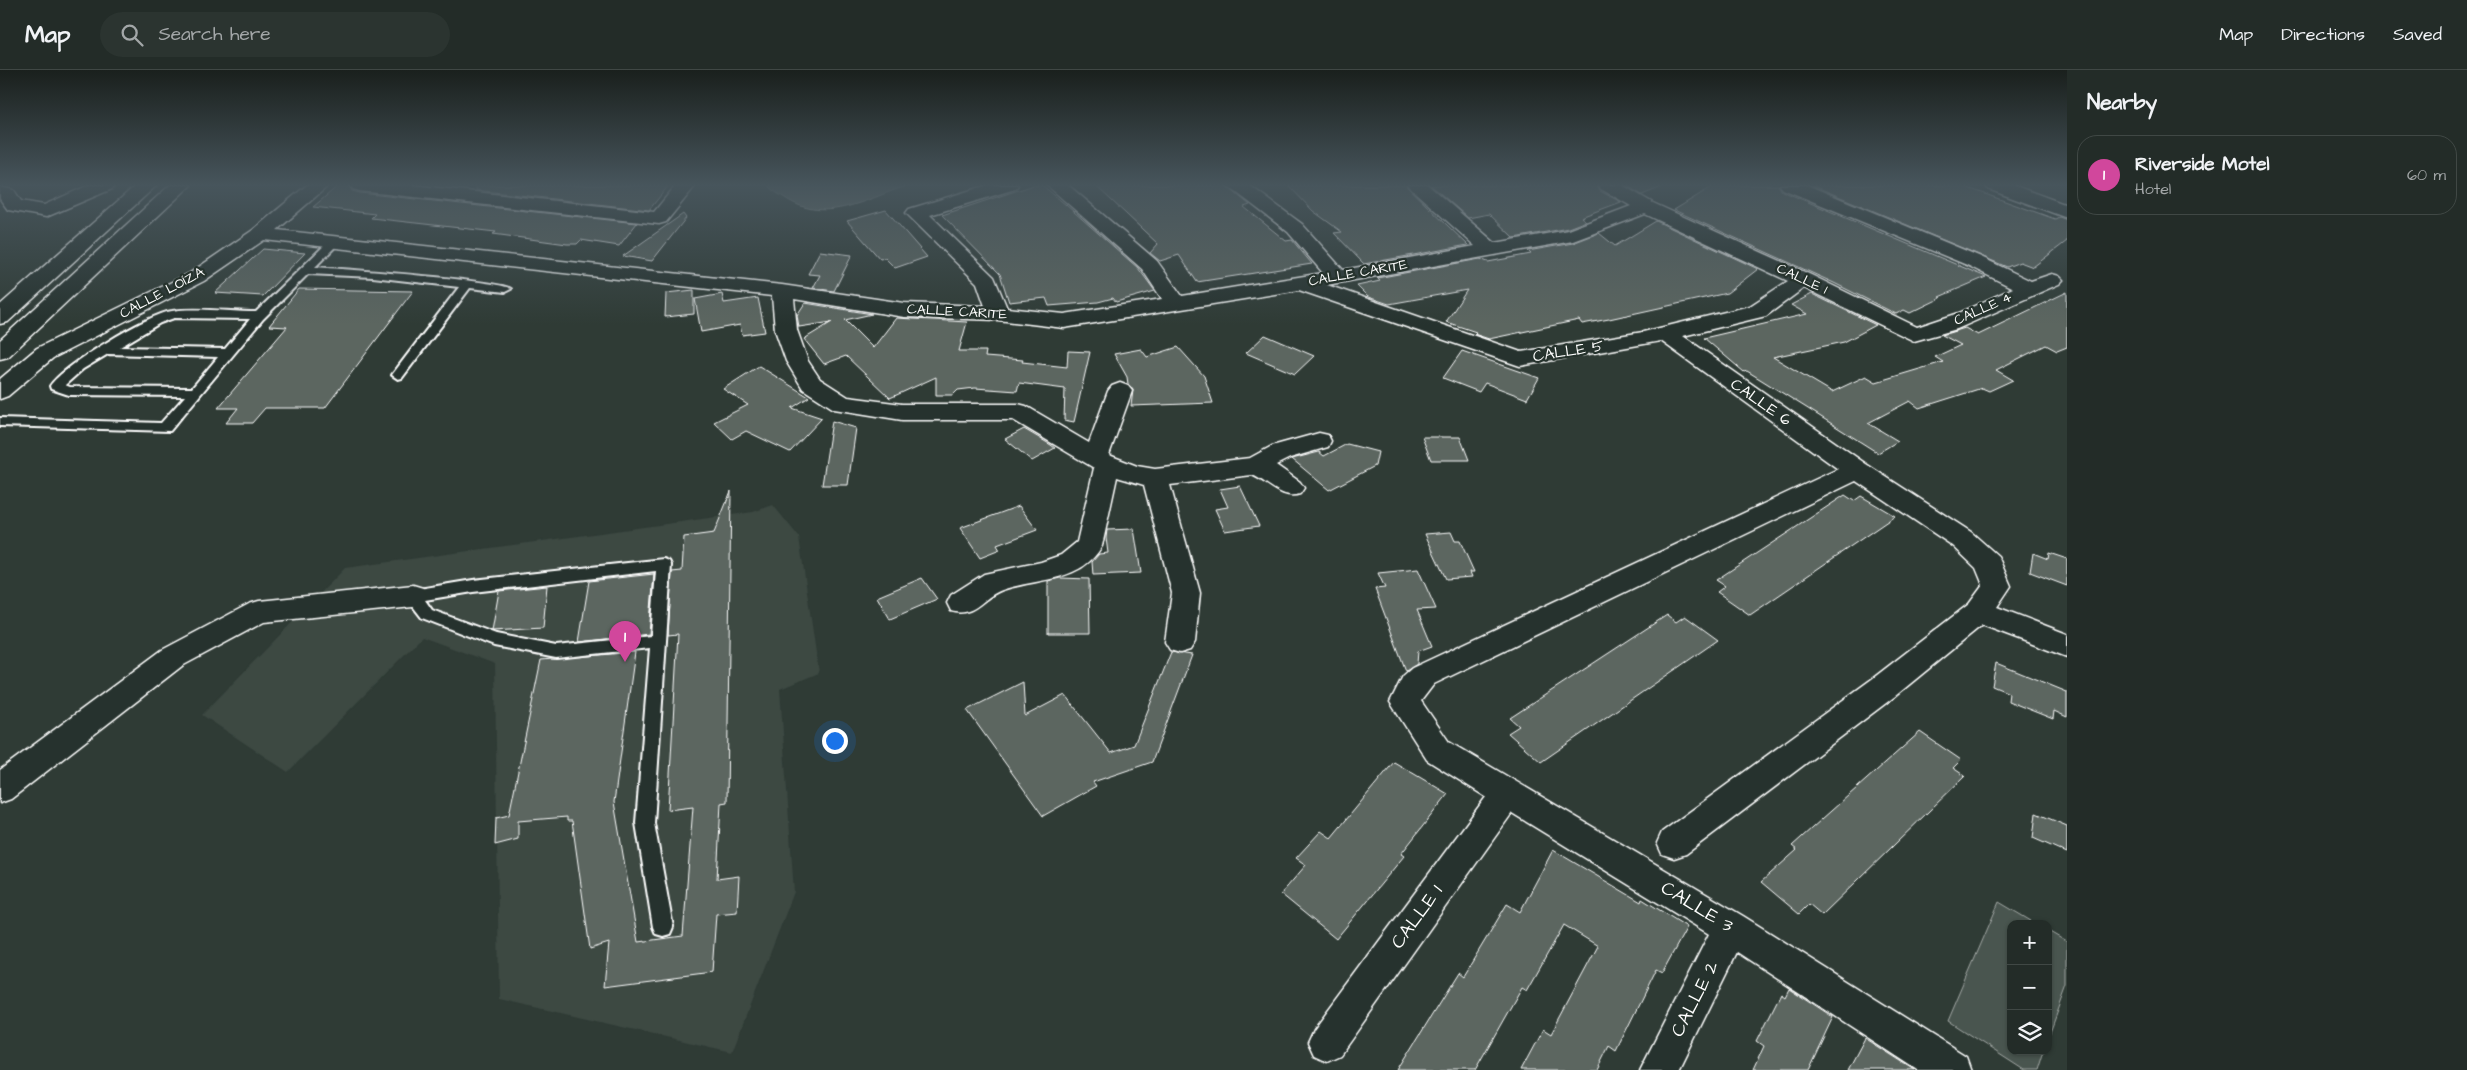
<!DOCTYPE html>
<meta charset="utf-8">
<style>
body{margin:0;font-family:"Architects Daughter",sans-serif;background:#2b3430;color:#f1f3f6}
.controls{position:absolute;right:15px;bottom:15px;display:grid;overflow:hidden;border-radius:10px;box-shadow:0 1px 4px #0004}
.controls button{width:45px;height:45px;display:grid;place-items:center;padding:0;border:0;border-bottom:1px solid #404845;background:#232c28;color:#f1f3f6;font:25px sans-serif}
.you{position:absolute;left:834px;top:670px;width:18px;height:18px;margin:-12px;border:4px solid #fff;border-radius:50%;background:#1a73e8;box-shadow:0 0 0 8px #1a73e833}
.badge{display:grid;place-items:center;width:32px;height:32px;border-radius:50%;background:#ffd166;color:#fff;font-size:16px;font-weight:700}
.pin{position:absolute;translate:-50% -41px;filter:drop-shadow(0 1px 2px #0008)}
.pin::after{content:'';position:absolute;top:26px;width:18px;height:15px;background:inherit;clip-path:polygon(0 0,100% 0,50% 100%)}
.list{margin:0;padding:0;list-style:none}
h2{display:flex;justify-content:space-between;align-items:center;height:65px;margin:0;padding:0 20px;font-size:21px}
h2 small{font-size:16px;font-weight:400;color:#a3a7a8}
.list li{display:grid;grid-template-columns:32px 1fr auto;gap:15px;align-items:center;box-sizing:border-box;height:80px;margin:0 10px 10px;padding:0 10px;border:1px solid #404845;border-radius:20px}
.list b{display:block;font-size:19px;white-space:nowrap}
.list p{margin:0;font-size:16px;white-space:nowrap;color:#a3a7a8}
.list em{font-size:16px;font-style:normal;color:#a3a7a8}
.icon{flex:none;width:28px;height:28px;fill:none;stroke:currentColor;stroke-width:2;stroke-linecap:round;stroke-linejoin:round}
.map{position:relative;flex:none;width:2067px;height:1000px;overflow:hidden}
header{display:flex;align-items:center;gap:30px;box-sizing:border-box;height:70px;padding:0 25px;background:#232c28;border-bottom:1px solid #404845}
header strong{font-size:24px}
nav{display:flex;gap:28px;margin-inline-start:auto;font-size:18px}
.search{width:350px;height:45px;background:#2b3430;display:flex;align-items:center;gap:12px;box-sizing:border-box;padding:0 18px;border-radius:28px;color:#a3a7a8;font-size:19px}
main{display:flex}
aside{flex:1;background:#232c28}
.map>svg:first-child{display:block}
.built{fill:#3c4842}
.green{fill:#4a544f;stroke:#a4aaa7}
.water{fill:#707975;stroke:#a9afac}
.building{fill:#5b6661;stroke:#fff}
.lines{fill:none;stroke-linecap:round;stroke-linejoin:round}
.service-casing{stroke:#fff;stroke-width:4}
.minor-casing{stroke:#fff;stroke-width:3}
.primary-casing{stroke:#fff;stroke-width:3}
.service{fill:#26332d;fill-rule:evenodd}
.minor{fill:#26332d;fill-rule:evenodd}
.primary{fill:#26332d;fill-rule:evenodd}
.labels{text-anchor:middle;dominant-baseline:central;stroke-width:4.5;stroke-linejoin:round;paint-order:stroke}
.far-street-label{font-size:14px;fill:#fff;stroke:#26332d}
.street-label{font-size:16px;fill:#fff;stroke:#26332d}
.near-street-label{font-size:19px;fill:#fff;stroke:#26332d}
</style>
<header>
<strong>Map</strong>
<div class="search"><svg class="icon" aria-label="search" viewBox="0 0 24 24"><circle cx="10" cy="10" r="6"/><path d="M15 15l6 6"/></svg>Search here</div>
<nav><a>Map</a><a>Directions</a><a>Saved</a></nav>
</header>
<main>
<div class="map">
<svg width="2067" height="1000" viewBox="0 0 2067 1000">
<rect width="100%" height="100%" fill="#2f3b35"/>
<filter id="ink" filterUnits="userSpaceOnUse"><feTurbulence type="fractalNoise" baseFrequency=".02" numOctaves="2"/><feDisplacementMap in="SourceGraphic" scale="10" xChannelSelector="R" yChannelSelector="G"/><feConvolveMatrix kernelMatrix="1 2 1 2 8 2 1 2 1" color-interpolation-filters="sRGB"/></filter>
<g filter="url(#ink)">
<path class="built" d="M773,435L799,467L819,603L780,619L794,822L732,982L499,929L495,594L422,567L288,702L202,645L345,498L753,442Z"/>
<path class="green" d="M1999,832L2036,854H2011V981H2043L2037,1000H2024L1948,951Z
M2048,861L2067,872V916L2048,968Z"/>
<path class="water" d="M767,115H910C868,127 827,156 785,128C779,124 772,121 767,115Z"/>
<path class="building" d="M339,115L349,116L352,121L360,123L637,153L619,176L581,170L577,174H567L493,164L496,162L371,148L375,144L313,137Z
M476,115H669L649,140L476,120Z
M1034,115H1042L1066,135L1138,198L1155,221L1116,232L1113,228L1098,232L1049,236L1046,228L1009,232L1000,204L942,145Z
M1095,115H1225L1250,135L1244,137L1286,171L1292,170L1312,194L1197,212L1179,185L1160,191L1150,183L1158,174Z
M1288,115H1405L1468,175L1364,194L1334,163L1342,162L1313,141Z
M1431,115H1596L1600,121L1621,132L1581,147L1586,151L1568,158L1514,168L1489,144L1468,148Z
M1626,115H1662V117L1642,125Z
M1715,115H1778L1782,121L1986,207L1939,227L1941,228L1910,243L1904,240L1896,244L1834,213L1674,140Z
M1812,115H1960L2055,149L2059,147L2067,150V171L2033,197L2020,192L2007,197Z
M886,140L927,187L895,198L885,188L880,189L847,151Z
M683,144L686,148L652,191L623,186Z
M1656,151L1758,199L1727,223L1609,249L1582,254L1579,250L1489,269L1474,264L1476,262L1446,252L1467,220L1389,234L1368,227L1357,216L1380,211L1377,208L1480,189L1488,192L1531,184L1528,181L1573,173L1599,163L1615,176Z
M263,179L305,183L263,226L215,223Z
M820,181L852,185L834,221L813,218L820,205L808,204Z
M299,219L413,221L325,338H265L252,353H226L238,338H218L287,257L269,256Z
M694,220V244L665,247L666,223Z
M2067,222V277L2057,281L2046,275L1996,300L2013,310L1989,321L1982,318L1919,338L1910,331L1868,353L1898,371L1878,383L1805,337L1747,301L1744,302L1704,268L1807,244L1791,235L1812,224L1876,255L1844,272L1773,287L1832,322L1866,306L1876,312L1943,292L1935,287L1961,275L1942,265L1965,258L1978,265Z
M722,224L724,233L758,228L765,262L742,265L740,255L701,262L695,229Z
M805,233L872,244L845,250L873,278L896,248L967,252L959,281H986L985,287L1023,290L1022,292L1067,297L1068,281L1090,282L1074,352L1064,350L1065,319L1019,313L1017,321L975,318L958,320L953,325H936V307L890,328L846,286L824,294L804,269L832,252L799,257L797,245Z
M1265,265L1314,286L1295,304L1246,283Z
M1178,277L1204,306L1213,333L1131,336L1133,320L1128,314L1127,307L1114,284L1141,279L1147,287Z
M1462,281L1539,308L1527,329L1485,313L1479,322L1443,308Z
M759,296L809,327L792,338L822,348L790,382L746,361L732,369L714,352L748,335L723,319Z
M832,351L856,358L848,415H822Z
M1024,359L1051,375L1055,378L1032,391L1005,369Z
M1422,367H1460L1469,390H1431Z
M1347,374L1378,382L1375,396L1329,420L1292,389L1319,382L1324,386Z
M1240,416L1259,456L1225,461L1215,439L1228,437L1220,419Z
M731,421L727,732L721,733L717,809L739,806L737,842L716,844L712,902L605,916L609,873L590,879L572,751H567V747L518,751V769L495,775L496,748L509,745L541,590L635,582L614,732L638,872L683,866L693,737L668,740L678,564L668,565L672,502L682,501L684,467L714,463Z
M1845,425L1854,431L1861,426L1895,446L1750,545L1717,522L1725,516L1716,510Z
M1019,436L1037,460L997,475L1000,480L980,488L960,458Z
M1134,459L1141,503L1093,505L1092,492L1099,484L1108,483L1106,468L1107,460Z
M1451,462L1455,471H1460L1474,502H1470L1472,507L1446,509L1425,464Z
M2033,483L2048,489L2049,483L2067,489V516L2030,502Z
M1418,499L1436,539L1417,540L1432,576L1418,581L1417,594L1406,601L1375,519L1385,518L1378,503Z
M654,504L649,564L579,572L589,511Z
M922,508L937,529L890,549L877,527Z
M1060,508L1089,509L1090,563H1048V511Z
M547,516L543,558L492,561L499,521Z
M1667,545L1676,552L1685,546L1718,570L1541,692L1508,663L1519,656L1510,648Z
M1171,582L1192,585L1152,692L1093,712L1096,716L1043,746L967,640L1023,612L1025,646L1065,625L1111,683L1134,675Z
M1996,593L2067,622V647L2054,641L2053,649L2008,631L2009,623L1992,616Z
M1920,662L1961,690L1953,698L1965,706L1822,845L1809,834L1799,844L1761,812L1797,780L1792,776L1822,749Z
M1394,692L1448,724L1401,784L1404,786L1336,869L1281,824L1306,795L1296,788L1321,761L1331,768Z
M2036,743L2067,756V783L2033,768Z
M1553,780L1641,832L1642,829L1687,857L1662,903L1656,900L1616,981L1609,976L1597,1000H1521L1543,959L1551,964L1598,876L1564,855L1527,920L1522,917L1475,1000H1398L1458,903L1463,907L1507,834L1520,842Z
M1789,918L1833,947L1808,1000H1753L1764,976L1757,971L1781,923L1785,926Z
M1865,968L1915,1000H1848Z"/>
<g class="lines">
<defs>
<path id="service" d="M334,169L340,172L315,197C339,199 502,210 511,219L505,222L470,218L402,308L398,309L392,305L459,217L373,207L308,204L263,249L170,361L0,356V348L161,353L185,326L69,325L51,319L50,316C63,296 148,244 172,241C195,237 231,242 256,242L330,170ZM174,248L250,249L225,279L120,277L160,253ZM108,284L218,287L192,318L70,317L65,315L83,299Z
M664,489L669,491L671,495L654,753L673,857L670,864L663,866L656,864L653,857L636,753L650,578L556,588L494,576L422,548L405,526L408,522L413,520L473,510ZM656,501L651,566L556,576L496,564L432,540L425,530L473,522Z"/>
<path id="minor" d="M89,115H115L112,119L46,147L8,140L0,129V117L14,120L21,131L44,135Z
M307,115H329L277,160L782,215L904,233L985,236L977,213L906,143L909,139L988,115H1018L1015,119L930,145L994,207L1007,238L1064,244L1162,229L1142,199L1047,115H1068L1157,191L1182,226L1323,203L1288,162L1227,115H1249L1302,154L1343,200L1475,176L1407,115H1428L1495,173L1568,160L1631,136L1601,119L1598,115H1622L1653,133L1811,205L1917,257L1959,243L2013,218L1967,195L1783,119L1780,115H1807L1981,187L2031,211L2052,204L2059,206L2063,210L2059,214L1957,259L1914,271L1804,218L1766,246L1683,266L1866,394L1971,462L1998,486L2011,516L1997,537L2067,564V587L1982,555L1894,627L1686,784L1674,788L1662,784L1657,773L1662,762L1872,609L1969,534L1983,515L1976,498L1953,476L1856,411L1434,614L1421,631L1449,672L1743,846L1966,986L1971,1000H1918L1737,882L1679,1000H1640L1709,864L1512,743L1340,985L1327,991L1314,985L1308,972L1314,959L1486,727L1427,690L1390,632L1403,606L1412,598L1838,399L1661,271L1520,296L1299,220L1064,258L998,250L904,247L794,229L797,260L808,291L820,309L848,327L902,334H1018L1026,336L1089,373L1108,321L1112,316L1120,313L1128,316L1132,321L1109,385L1137,396L1155,399L1250,388L1272,376L1319,363L1328,365L1331,371L1328,377L1290,388L1276,395L1300,412L1304,418L1300,424C1281,430 1269,412 1252,405L1170,415L1200,523L1195,572L1190,580L1180,583L1170,580L1165,572L1172,523L1144,415L1117,407L1102,476C1081,513 1037,508 1002,520C982,527 975,548 951,541L947,533L951,525L984,504L1041,492L1061,485L1077,472L1094,398L1013,350H902L834,339L803,319L786,291L775,260L772,226L264,170L204,211L53,288L8,326L0,329V309L37,278L190,203L253,160ZM1645,144L1788,211L1750,236L1643,262L1521,282L1327,215L1573,171Z
M350,115H412L654,142L676,115H696L666,152L659,154L360,121L353,119Z
M1985,115H2013L2067,135V148L1988,119Z
M413,515L423,518L427,526L423,534L413,537L264,552L182,596L11,729L0,733V700L162,580L249,534L259,531Z"/>
<path id="primary" d="M136,115H157L8,252L0,254V235Z
M170,115H191L8,287L0,289V270Z"/>
</defs>
<use href="#service" class="service-casing"/>
<use href="#minor" class="minor-casing"/>
<use href="#primary" class="primary-casing"/>
<use href="#service" class="service"/>
<use href="#minor" class="minor"/>
<use href="#primary" class="primary"/>
</g>
</g>
<linearGradient id="sky" x2="0" y2="1"><stop stop-color="#1a201d"/><stop offset="0.45" stop-color="#47555c"/><stop offset="1" stop-color="#47555c" stop-opacity="0"/></linearGradient>
<rect width="2067" height="255" fill="url(#sky)"/>
<g class="labels">
<g class="far-street-label">
<text transform="translate(1358 203) rotate(-10)">CALLE CARITE</text>
<text transform="translate(1802 209) rotate(25)">CALLE 1</text>
<text transform="translate(162 223) rotate(-28)">CALLE LOÍZA</text>
<text transform="translate(1983 239) rotate(-24)">CALLE 4</text>
<text transform="translate(957 242) rotate(3)">CALLE CARITE</text>
</g>
<g class="street-label">
<text transform="translate(1568 281) rotate(-9)">CALLE 5</text>
<text transform="translate(1761 332) rotate(35)">CALLE 6</text>
</g>
<g class="near-street-label">
<text transform="translate(1697 837) rotate(31)">CALLE 3</text>
<text transform="translate(1417 847) rotate(-54)">CALLE 1</text>
<text transform="translate(1695 929) rotate(-63)">CALLE 2</text>
</g>
</g>
</svg>
<div class="controls">
<button>+</button>
<button>−</button>
<button><svg class="icon" aria-label="layers" viewBox="0 0 24 24"><path d="M12 4l9 5-9 5-9-5zM3 14l9 5 9-5"/></svg></button>
</div>
<div class="you"></div>
<div class="pin badge" style="left:625px;top:592px;background:#d1479c">1</div>
</div>
<aside>
<h2>Nearby<small></small></h2>
<ul class="list">
<li><span class="badge" style="background:#d1479c">1</span><div><b>Riverside Motel</b><p>Hotel</p></div><em>60 m</em></li>
</ul>
</aside>
</main>
